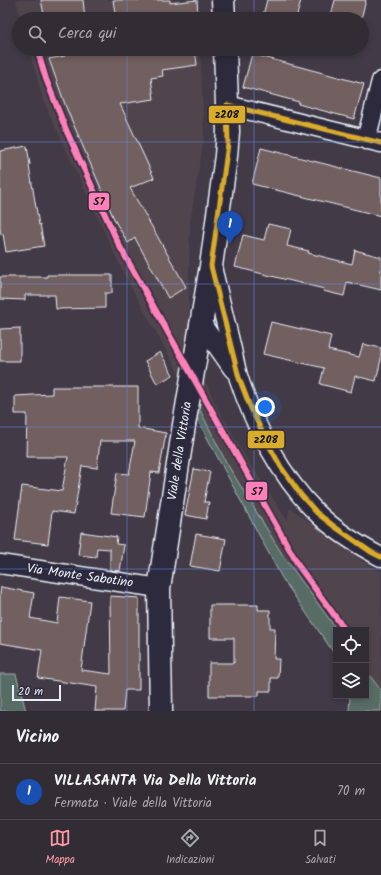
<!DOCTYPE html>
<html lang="it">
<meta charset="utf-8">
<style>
body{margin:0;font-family:Kalam,sans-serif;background:#3a343d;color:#f1f3f6}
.controls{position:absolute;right:12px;bottom:12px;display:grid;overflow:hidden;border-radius:0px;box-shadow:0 2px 6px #0003}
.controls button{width:36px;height:36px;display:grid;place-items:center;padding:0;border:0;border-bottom:1px solid #4d4850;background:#322c35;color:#f1f3f6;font:20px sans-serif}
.scale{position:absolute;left:12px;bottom:10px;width:49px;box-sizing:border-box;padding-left:4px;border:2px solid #e8f1f8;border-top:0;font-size:11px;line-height:14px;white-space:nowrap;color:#e8f1f8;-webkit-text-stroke:3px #2f2a3d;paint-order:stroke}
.you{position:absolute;left:265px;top:407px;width:14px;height:14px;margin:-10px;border:3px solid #fff;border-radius:50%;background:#1a73e8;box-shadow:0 0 0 6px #1a73e833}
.badge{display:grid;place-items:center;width:26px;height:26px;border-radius:50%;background:#ff9aa2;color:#fff;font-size:13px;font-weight:700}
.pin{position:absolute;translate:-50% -33px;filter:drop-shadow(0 1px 2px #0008)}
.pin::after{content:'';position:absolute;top:21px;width:14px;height:12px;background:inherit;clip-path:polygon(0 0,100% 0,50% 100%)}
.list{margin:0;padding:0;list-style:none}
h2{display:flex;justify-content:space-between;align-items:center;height:52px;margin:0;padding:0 16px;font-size:17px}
h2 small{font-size:13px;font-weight:400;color:#a8a7ad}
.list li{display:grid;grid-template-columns:26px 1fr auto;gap:12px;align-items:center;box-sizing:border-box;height:56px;padding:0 16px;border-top:1px solid #4d4850}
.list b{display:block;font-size:15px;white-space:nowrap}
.list p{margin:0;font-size:13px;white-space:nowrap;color:#a8a7ad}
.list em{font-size:13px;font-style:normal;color:#a8a7ad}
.icon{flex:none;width:22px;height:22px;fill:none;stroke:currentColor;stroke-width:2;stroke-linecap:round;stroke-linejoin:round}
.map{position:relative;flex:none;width:381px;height:711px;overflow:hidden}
.search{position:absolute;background:#322c35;box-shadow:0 2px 6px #0003;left:12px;right:12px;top:12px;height:44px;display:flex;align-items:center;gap:10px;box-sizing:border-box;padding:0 14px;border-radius:22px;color:#a8a7ad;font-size:15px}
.sheet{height:108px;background:#322c35}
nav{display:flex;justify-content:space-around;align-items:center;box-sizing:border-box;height:56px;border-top:1px solid #4d4850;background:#322c35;font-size:11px;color:#a8a7ad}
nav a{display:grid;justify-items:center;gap:2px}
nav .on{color:#ff9aa2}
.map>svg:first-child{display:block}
.built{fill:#51454e}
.green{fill:#586c66;stroke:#a0aeaf}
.building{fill:#725e5f;stroke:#e8f1f8}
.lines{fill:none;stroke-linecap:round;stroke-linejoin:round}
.minor-casing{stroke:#e8f1f8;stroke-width:21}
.tertiary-casing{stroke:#e8f1f8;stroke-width:25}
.minor{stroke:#2f2a3d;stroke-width:18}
.tertiary{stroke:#2f2a3d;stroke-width:22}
.bus-1-casing{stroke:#2f2a3d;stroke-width:8}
.bus-1{stroke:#d9ac2c;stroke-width:5}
.rail-1-casing{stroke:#2f2a3d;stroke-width:9}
.rail-1{stroke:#ff80b8;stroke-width:6}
.grid{fill:none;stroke:#6487e3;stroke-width:1;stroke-opacity:0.55}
.labels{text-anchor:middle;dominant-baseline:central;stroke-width:3.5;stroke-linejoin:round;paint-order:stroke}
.street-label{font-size:13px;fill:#e8f1f8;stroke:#2f2a3d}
.line-badge{stroke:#2f2a3d;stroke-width:1.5}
.pale-badge-label{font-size:11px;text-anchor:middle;font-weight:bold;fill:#111}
</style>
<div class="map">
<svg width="381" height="711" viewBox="0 0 381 711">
<rect width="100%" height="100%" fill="#433a47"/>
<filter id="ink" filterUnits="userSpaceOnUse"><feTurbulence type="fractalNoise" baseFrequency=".025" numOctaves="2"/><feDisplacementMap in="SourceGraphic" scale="8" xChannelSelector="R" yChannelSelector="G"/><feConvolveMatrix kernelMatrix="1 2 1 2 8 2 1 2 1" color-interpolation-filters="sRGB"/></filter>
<g filter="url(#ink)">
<path class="built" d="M16,0H199V19H21Z
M29,49H200L204,137L190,223L188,349L182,379L126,278L43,100Z
M202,374L216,405L245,456L287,520L290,508L369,566L381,571V690L366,671V630H337L282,554L226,462L198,406Z"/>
<path class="green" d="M198,406L226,462L282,554L337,630L336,656L282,578L195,415Z
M366,671L381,690V711H349L350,696H366Z
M0,674H16L26,711H0Z"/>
<path class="building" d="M41,0H83L85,19H45Z
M113,0H170V3L197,0L198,18L190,19H116Z
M267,0H301L296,19H262Z
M335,0H366L361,19H330Z
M64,49H195L197,65L162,70L163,76L151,78L154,99L120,104L154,178L130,188L186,287L168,298L135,238L128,243L115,221L66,107L49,59L65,56Z
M252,54L364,84L354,119L298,104L299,102L243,87Z
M27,146L30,165L29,166L39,225L40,224L44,246L6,252L3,234L1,235L0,228V151Z
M261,148L381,178V216L252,184Z
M268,224L291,229L287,246L309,251L308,253L352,264L355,250L381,257V290L347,282L344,296L323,291L324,289L235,267L243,235L264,240Z
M47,275H112V293H105V308L56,309L55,295H25V300L0,299V277H47Z
M271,322L331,336L328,350L359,357L363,344L381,348V359L376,381L355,376L351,392L320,384L324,368L263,354Z
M20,328V361H0V329Z
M160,352L173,375L157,384L145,361Z
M52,387H138V428L166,433L159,473L151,472L145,517L111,513L117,473L129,474L135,441H100L97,468L82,466L74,514L52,511L48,544L15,540L22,486L62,491L68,457H26L27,414H15V396L52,394Z
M194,469L210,472L204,502H209L206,519L185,515Z
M81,532L117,537L116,544L124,545L120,571L110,570V549L97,548L96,557L78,555Z
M196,534L226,539L220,571L190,566Z
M1,587L34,593L30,618L57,623L60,597L90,601L81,670L111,674L110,596L139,598V690H125L123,711H95L97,687L38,678L42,650L0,643V594Z
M210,605H258V610H270V628H275L274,659H279L278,678H271V691H259V696H209V663H234V638H210Z"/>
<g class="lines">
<defs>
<path id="minor" d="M227,105L381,143
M366,140L381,81
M212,267C218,291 224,316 230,341C233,353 235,366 239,379C254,425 281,477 316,512C333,529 360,546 381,557
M201,323L233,369
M0,564L159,588"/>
<path id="tertiary" d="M223,0L224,19
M161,711L159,588L184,425L211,266L226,156L228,132L225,49"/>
</defs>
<use href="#minor" class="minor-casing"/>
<use href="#tertiary" class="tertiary-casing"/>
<use href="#minor" class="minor"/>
<use href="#tertiary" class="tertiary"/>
<defs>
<path id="bus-1" d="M381,143L227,105L228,144L211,266L239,378L249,404L266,440L281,467L301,495L317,513L335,527L371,552L381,557"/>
</defs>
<use href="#bus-1" class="bus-1-casing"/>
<use href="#bus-1" class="bus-1"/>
<defs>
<path id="rail-1" d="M37,49L46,79L67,132L119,245L300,568L345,630"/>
</defs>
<use href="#rail-1" class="rail-1-casing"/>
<use href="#rail-1" class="rail-1"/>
</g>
</g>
<path class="grid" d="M127,0V19M254,0V19M127,49V711M254,49V711M0,142H381M0,284H381M0,427H381M0,569H381"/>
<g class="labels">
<g class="street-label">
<text transform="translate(180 451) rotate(-81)">Viale della Vittoria</text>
<text transform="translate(80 576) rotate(8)">Via Monte Sabotino</text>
</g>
</g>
<g class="line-badge">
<rect x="208" y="105" width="38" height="19" rx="4" fill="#d9ac2c"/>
<rect x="88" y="192" width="22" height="19" rx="4" fill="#ff80b8"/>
<rect x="247" y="430" width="38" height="19" rx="4" fill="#d9ac2c"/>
<rect x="245" y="481" width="23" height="20" rx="4" fill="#ff80b8"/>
</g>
<g class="pale-badge-label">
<text x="227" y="118">z208</text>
<text x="99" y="205">S7</text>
<text x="266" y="443">z208</text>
<text x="257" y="495">S7</text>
</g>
</svg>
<div class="controls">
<button><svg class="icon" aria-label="locate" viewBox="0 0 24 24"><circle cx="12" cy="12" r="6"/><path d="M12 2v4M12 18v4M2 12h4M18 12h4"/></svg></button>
<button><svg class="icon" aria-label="layers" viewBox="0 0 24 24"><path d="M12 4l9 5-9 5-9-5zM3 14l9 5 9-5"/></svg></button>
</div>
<div class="scale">20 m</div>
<div class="you"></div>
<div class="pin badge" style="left:230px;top:244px;background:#1a4fb4">1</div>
<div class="search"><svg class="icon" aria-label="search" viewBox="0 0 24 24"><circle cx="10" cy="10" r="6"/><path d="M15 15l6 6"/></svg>Cerca qui</div>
</div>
<section class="sheet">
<h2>Vicino<small></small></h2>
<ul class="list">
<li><span class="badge" style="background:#1a4fb4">1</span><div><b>VILLASANTA Via Della Vittoria</b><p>Fermata · Viale della Vittoria</p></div><em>70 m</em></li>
</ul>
</section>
<nav>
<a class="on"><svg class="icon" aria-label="map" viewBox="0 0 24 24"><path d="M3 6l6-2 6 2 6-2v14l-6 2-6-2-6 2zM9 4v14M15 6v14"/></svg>Mappa</a>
<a><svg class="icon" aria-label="directions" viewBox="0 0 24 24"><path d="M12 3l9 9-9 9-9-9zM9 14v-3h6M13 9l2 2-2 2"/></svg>Indicazioni</a>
<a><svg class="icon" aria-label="saved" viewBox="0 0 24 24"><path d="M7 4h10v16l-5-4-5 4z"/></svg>Salvati</a>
</nav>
